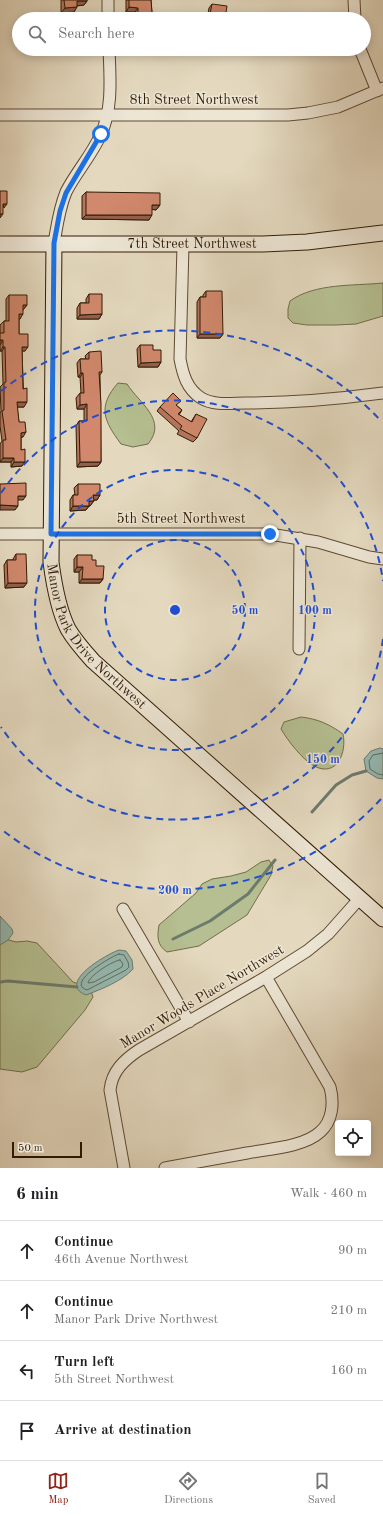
<!DOCTYPE html>
<meta charset="utf-8">
<style>
body{margin:0;font-family:"Old Standard TT",serif;background:#f2f2f2;color:#202124}
.controls{position:absolute;right:12px;bottom:12px;display:grid;overflow:hidden;border-radius:4px;box-shadow:0 2px 10px #0003}
.controls button{width:36px;height:36px;display:grid;place-items:center;padding:0;border:0;border-bottom:1px solid #e0e0e0;background:#fff;color:#202124;font:20px sans-serif}
.scale{position:absolute;left:12px;bottom:10px;width:70px;box-sizing:border-box;padding-left:4px;border:2px solid #311b04;border-top:0;font-size:11px;line-height:14px;white-space:nowrap;color:#311b04;-webkit-text-stroke:3px #ede6d5;paint-order:stroke}
.stop{position:absolute;width:12px;height:12px;margin:-9px;border:3px solid #1a73e8;border-radius:50%;background:#fff}
.stop.end{background:#1a73e8;border-color:#fff;box-shadow:0 1px 4px #0008}
.list{margin:0;padding:0;list-style:none}
h2{display:flex;justify-content:space-between;align-items:center;height:52px;margin:0;padding:0 16px;font-size:17px}
h2 small{font-size:13px;font-weight:400;color:#757577}
.list li{display:grid;grid-template-columns:26px 1fr auto;gap:12px;align-items:center;box-sizing:border-box;height:60px;padding:0 16px;border-top:1px solid #e0e0e0}
.list b{display:block;font-size:15px;white-space:nowrap}
.list p{margin:0;font-size:13px;white-space:nowrap;color:#757577}
.list em{font-size:13px;font-style:normal;color:#757577}
.icon{flex:none;width:22px;height:22px;fill:none;stroke:currentColor;stroke-width:2;stroke-linecap:round;stroke-linejoin:round}
.map{position:relative;flex:none;width:383px;height:1168px;overflow:hidden}
.search{position:absolute;background:#fff;box-shadow:0 2px 10px #0003;left:12px;right:12px;top:12px;height:44px;display:flex;align-items:center;gap:10px;box-sizing:border-box;padding:0 14px;border-radius:22px;color:#757577;font-size:15px}
.sheet{height:292px;background:#fff}
nav{display:flex;justify-content:space-around;align-items:center;box-sizing:border-box;height:56px;border-top:1px solid #e0e0e0;background:#fff;font-size:11px;color:#757577}
nav a{display:grid;justify-items:center;gap:2px}
nav .on{color:#8f2418}
.map>svg:first-child{display:block}
.green{fill:#b5bf91;stroke:#736d4a}
.water{fill:#95bab4;stroke:#6d7a6e}
.lines{fill:none;stroke-linecap:round;stroke-linejoin:round}
.shore{stroke:#636a5c;stroke-width:1}
.stream{stroke:#6d7a6e;stroke-width:3}
.street-casing{stroke:#5e4a33;stroke-width:13}
.secondary-casing{stroke:#311b04;stroke-width:17}
.street{stroke:#ede6d5;stroke-width:11}
.secondary{stroke:#ede6d5;stroke-width:15}
.wall{fill:#b4755d;stroke:#311b04}
.shaded-wall{fill:#925f4c;stroke:#311b04}
.building{fill:#d1886c;stroke:#311b04}
.route{stroke:#1a73e8;stroke-width:5}
.ring{fill:none;stroke:#1d4ed8;stroke-width:2;stroke-dasharray:7 5}
.labels{text-anchor:middle;dominant-baseline:central;stroke-width:3;stroke-linejoin:round;paint-order:stroke}
.street-label{font-size:14px;fill:#311b04;stroke:#ede6d5}
.centre{fill:#1d4ed8;stroke:#ede6d5;stroke-width:2}
.ring-label{font-size:12px;text-anchor:middle;font-weight:bold;fill:#1d4ed8;stroke:#ede6d5;stroke-width:3;stroke-linejoin:round;paint-order:stroke}
</style>
<div class="map">
<svg width="383" height="1168" viewBox="0 0 383 1168">
<rect width="100%" height="100%" fill="#e4d9bf"/>
<filter id="stains"><feTurbulence type="fractalNoise" baseFrequency=".005" numOctaves="4"/><feColorMatrix values="0 0 0 0 .2 0 0 0 0 .09 0 0 0 0 .02 0 0 0 .5 -.17"/></filter>
<radialGradient id="worn" r=".72"><stop offset=".6" stop-color="#630" stop-opacity="0"/><stop offset="1" stop-color="#630" stop-opacity=".3"/></radialGradient>
<path class="green" d="M383,283V316L356,324L336,325H307L293,323L288,318V309L290,301C315,283 353,286 383,283Z
M118,383L127,384C139,403 168,420 148,444L133,447L121,444C104,421 97,407 118,383Z
M301,717C318,719 329,724 343,734C347,752 337,778 314,766C302,759 288,741 281,729L284,722Z
M269,860L273,866L271,875L247,915L199,946L167,952C157,945 157,937 159,925L196,893L202,884L212,879L231,876L246,872L261,862Z
M5,939L16,942L27,941L37,943L73,982L90,988L93,997L85,1010L37,1067L22,1072L0,1069V940Z"/>
<path class="water" d="M380,748L383,749V779L377,778L366,771L364,759L371,751Z
M0,916L12,929L13,933L8,940L0,945Z
M119,950L126,951L132,960L133,969C122,981 102,989 86,995C56,983 107,954 119,950Z"/>
<g class="lines">
<path class="shore" d="M383,753L373,755L369,761L370,769L378,774L383,775
M119,954L124,955L128,962L129,967L126,970L87,990C65,983 112,956 119,954Z
M120,960L123,964L122,967L94,982L88,983C89,976 112,961 120,960Z"/>
<path class="stream" d="M312,812L336,785L352,775L366,771
M173,939L210,921L248,894L275,860
M0,982L8,981L77,987"/>
<defs>
<path id="street" d="M108,0V19
M354,0L355,19
M360,49L377,91
M0,115H288L308,113L338,107L383,88
M54,243C57,226 59,209 66,192C76,172 92,155 101,134C113,108 110,77 109,49
M183,245L180,359C183,375 187,389 201,398C214,406 232,403 246,403C292,403 338,399 383,393
M0,534H270L318,542L369,557L383,559
M299,649L300,538
M123,909L189,1022
M124,1168L110,1090C112,1071 124,1060 139,1050L266,977L307,951L328,934L360,898
M165,1168C192,1163 219,1158 247,1153C268,1149 304,1147 320,1132C333,1121 334,1102 330,1087L266,977"/>
<g id="secondary">
<path id="s1" d="M54,243L51,562C54,585 58,609 68,629C75,641 84,651 93,661L383,919"/>
<path id="s2" d="M0,244H263L307,242L383,233"/>
</g>
</defs>
<use href="#street" class="street-casing"/>
<use href="#secondary" class="secondary-casing"/>
<use href="#street" class="street"/>
<use href="#secondary" class="secondary"/>
</g>
<path class="wall" d="M61,0H87V1L84,5L77,6L74,12L61,13Z
M126,0H151L152,13L149,17H135V12H126Z
M212,4L225,19H226H207L209,8Z
M86,192L160,205L156,210L152,209L149,220L82,219V196Z
M206,291L223,334L220,338H197V302L200,297H203V295Z
M89,294L102,314L99,319H77V308L80,303H86V299Z
M9,295L27,305L23,310L20,319H19V334L25,351H22L24,407H17L19,422L23,437H21V450L25,462L22,466L11,467V462H0V444L2,441L0,426V413L1,411L0,387L3,384L2,351H0V325L4,321H6V299Z
M140,345L161,362L158,367H138L137,349Z
M89,352L102,372L100,375L101,462L98,466L77,467L76,426L79,421H84V409H77L76,398L80,393H81L80,377H78L77,363L80,359H86L85,356Z
M177,406L182,410L179,415L191,422L196,414L197,438L193,442L177,434L179,431L157,411L160,407Z
M78,484L100,495L97,500H94L90,506H89L86,510L70,511V500L73,495H75L74,488Z
M16,554L24,587L5,588L4,565L7,560H13V559Z
M77,555L92,560L103,579L100,583H79V572H74V559Z"/>
<path class="shaded-wall" d="M77,1H87L84,5L74,6Z
M77,7L74,12L61,13L65,8Z
M129,7L138,8L135,12H126Z
M138,13H152L149,17H135Z
M3,204H7L4,208Z
M152,205H160L156,210L149,209Z
M0,214H3L0,218Z
M86,215H152L149,220L82,219Z
M23,305H27L23,310L20,309Z
M19,314H23L20,319H15Z
M102,314L99,319H77L80,315Z
M200,334H223L220,338H197Z
M0,340H3L0,345Z
M3,347H5L2,351H0Z
M22,347H28L25,351H19Z
M161,362L158,367H138L141,363Z
M81,373H83L80,377H78Z
M17,402H27L24,407H13Z
M87,404L84,409H77L80,405Z
M26,432L23,437H18L21,433Z
M3,458H14L11,462H0Z
M14,462H25L22,466L11,467Z
M80,462H101L98,466L77,467Z
M93,495H100L97,500H90Z
M18,496H26L23,500H15Z
M89,501H94L90,506H86Z
M0,505L18,506L15,510H0Z
M73,506H89L86,510L70,511Z
M77,567H83L79,572H74Z
M82,579H103L100,583H79Z
M8,583H27L24,587L5,588Z"/>
<path class="building" d="M64,0H87V1H77V7L65,8Z
M129,0H151L152,13H138V8L129,7Z
M212,4L227,6L225,19H226H209Z
M0,191H7V204H3V214H0Z
M86,192L160,193V205H152V215H86Z
M206,291H222L223,334H200V297H206Z
M89,294H102V314L80,315V303H89Z
M9,295H27V305H23V314H19V334H28V347H22L23,389L27,388V402H17L19,422H25L26,432L21,433V450L25,449V462H14V458H3V440H6L2,411L4,410V383L6,382L5,347H3V340H0V333H4V321H9Z
M140,345H153V350H161V362L141,363Z
M101,351L102,372H99L101,404V462H80L79,421H87V404L80,405V393H84L83,373H81L80,359H89V352Z
M173,393L181,401L176,405L182,410L178,414L192,422L196,414L207,419L197,438L180,429L182,426L160,407Z
M26,483V496H18V506L0,505V484Z
M78,484H100V495H93L94,501H89V506H73V495H78Z
M16,554H26L27,583H8L7,560H16Z
M77,555H92V560H96V566H104L103,579H82L83,567H77Z"/>
<g class="lines">
<path class="route" d="M101,134L66,193L60,211L54,243L51,534H270"/>
</g>
<g class="ring">
<circle cx="175" cy="610" r="70"/>
<circle cx="175" cy="610" r="140"/>
<path d="M383 639A210 210 0 0 1 1 727M1 493A210 210 0 0 1 383 581"/>
<path d="M381 799A280 280 0 0 1 1 829M1 391A280 280 0 0 1 381 421"/>
</g>
<g class="labels">
<g class="street-label">
<text x="194" y="100">8th Street Northwest</text>
<text stroke="none"><textPath href="#s2" startOffset="192">7th Street Northwest</textPath></text>
<text x="181" y="519">5th Street Northwest</text>
<text stroke="none"><textPath href="#s1" startOffset="409">Manor Park Drive Northwest</textPath></text>
<text transform="translate(202 997) rotate(-31)">Manor Woods Place Northwest</text>
</g>
</g>
<circle cx="175" cy="610" r="6" class="centre"/>
<g class="ring-label">
<text x="245" y="614">50 m</text>
<text x="315" y="614">100 m</text>
<text x="323" y="763">150 m</text>
<text x="175" y="894">200 m</text>
</g>
<rect width="100%" height="100%" filter="url(#stains)"/>
<rect width="100%" height="100%" fill="url(#worn)"/>
</svg>
<div class="controls">
<button><svg class="icon" aria-label="locate" viewBox="0 0 24 24"><circle cx="12" cy="12" r="6"/><path d="M12 2v4M12 18v4M2 12h4M18 12h4"/></svg></button>
</div>
<div class="scale">50 m</div>
<div class="stop" style="left:101px;top:134px"></div>
<div class="stop end" style="left:270px;top:534px"></div>
<div class="search"><svg class="icon" aria-label="search" viewBox="0 0 24 24"><circle cx="10" cy="10" r="6"/><path d="M15 15l6 6"/></svg>Search here</div>
</div>
<section class="sheet">
<h2>6 min<small>Walk · 460 m</small></h2>
<ul class="list">
<li><svg class="icon" aria-label="ahead" viewBox="0 0 24 24"><path d="M12 20V5M6 11l6-6 6 6"/></svg><div><b>Continue</b><p>46th Avenue Northwest</p></div><em>90 m</em></li>
<li><svg class="icon" aria-label="ahead" viewBox="0 0 24 24"><path d="M12 20V5M6 11l6-6 6 6"/></svg><div><b>Continue</b><p>Manor Park Drive Northwest</p></div><em>210 m</em></li>
<li><svg class="icon" aria-label="left" viewBox="0 0 24 24"><path d="M17 20v-9H6M10 6l-5 5 5 5"/></svg><div><b>Turn left</b><p>5th Street Northwest</p></div><em>160 m</em></li>
<li><svg class="icon" aria-label="arrive" viewBox="0 0 24 24"><path d="M6 21V4h12l-3 4 3 4H6"/></svg><div><b>Arrive at destination</b></div></li>
</ul>
</section>
<nav>
<a class="on"><svg class="icon" aria-label="map" viewBox="0 0 24 24"><path d="M3 6l6-2 6 2 6-2v14l-6 2-6-2-6 2zM9 4v14M15 6v14"/></svg>Map</a>
<a><svg class="icon" aria-label="directions" viewBox="0 0 24 24"><path d="M12 3l9 9-9 9-9-9zM9 14v-3h6M13 9l2 2-2 2"/></svg>Directions</a>
<a><svg class="icon" aria-label="saved" viewBox="0 0 24 24"><path d="M7 4h10v16l-5-4-5 4z"/></svg>Saved</a>
</nav>
